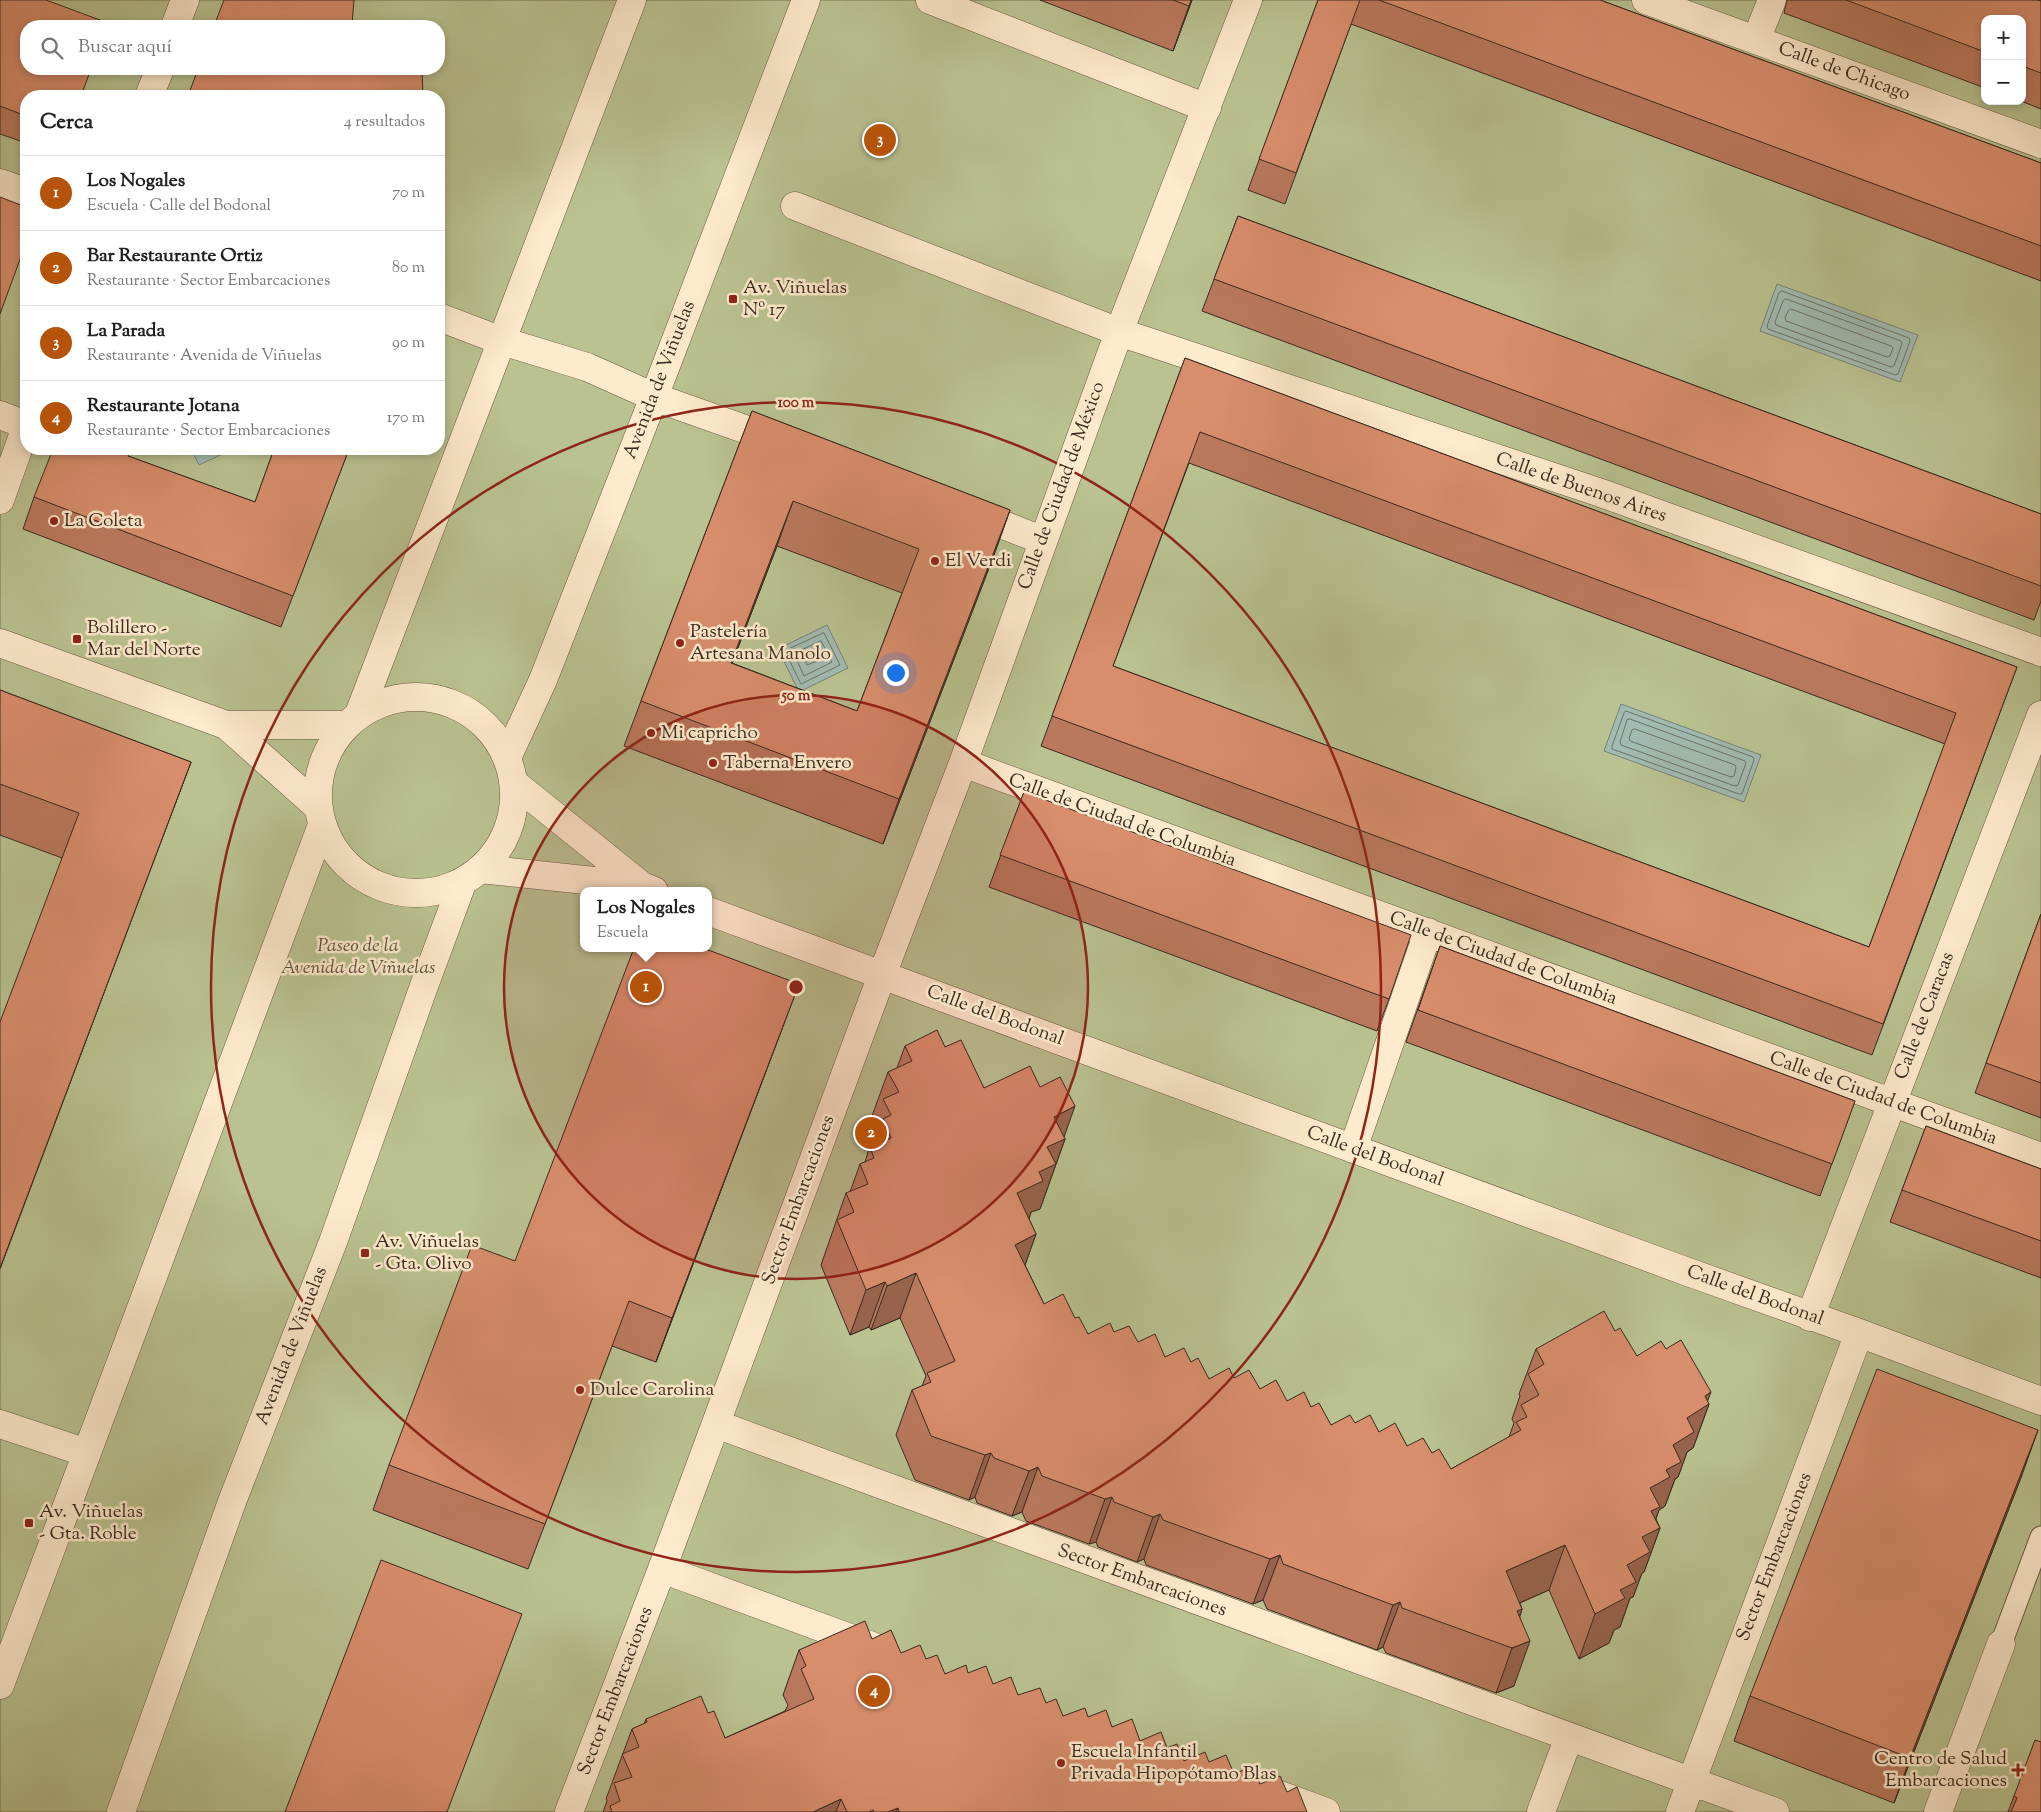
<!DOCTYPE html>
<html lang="es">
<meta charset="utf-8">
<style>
body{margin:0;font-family:"Sorts Mill Goudy",serif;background:#f2f2f2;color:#202124}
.controls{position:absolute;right:15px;top:15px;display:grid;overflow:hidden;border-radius:10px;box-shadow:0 2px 8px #0003}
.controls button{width:45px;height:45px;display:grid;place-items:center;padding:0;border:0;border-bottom:1px solid #e0e0e0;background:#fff;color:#202124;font:25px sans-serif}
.you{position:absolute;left:895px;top:672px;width:18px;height:18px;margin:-12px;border:4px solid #fff;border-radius:50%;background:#1a73e8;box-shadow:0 0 0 8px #1a73e833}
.badge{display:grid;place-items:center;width:32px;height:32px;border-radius:50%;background:#b45309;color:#fff;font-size:16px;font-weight:700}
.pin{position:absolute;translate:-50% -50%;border:2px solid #fff;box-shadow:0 1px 5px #0006}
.popup{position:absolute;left:580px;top:887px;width:132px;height:65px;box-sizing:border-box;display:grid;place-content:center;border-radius:10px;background:#fff;filter:drop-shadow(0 1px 4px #0005);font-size:16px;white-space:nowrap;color:#757577}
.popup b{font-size:19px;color:#202124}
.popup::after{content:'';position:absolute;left:50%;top:100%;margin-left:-10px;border:10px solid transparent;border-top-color:#fff}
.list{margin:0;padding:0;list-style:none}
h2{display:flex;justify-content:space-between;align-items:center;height:65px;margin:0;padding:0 20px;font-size:21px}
h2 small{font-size:16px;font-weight:400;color:#757577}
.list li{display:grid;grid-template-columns:32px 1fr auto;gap:15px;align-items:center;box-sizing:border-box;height:75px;padding:0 20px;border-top:1px solid #e0e0e0}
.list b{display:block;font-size:19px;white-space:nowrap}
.list p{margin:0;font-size:16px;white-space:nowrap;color:#757577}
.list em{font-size:16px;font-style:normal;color:#757577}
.icon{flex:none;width:28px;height:28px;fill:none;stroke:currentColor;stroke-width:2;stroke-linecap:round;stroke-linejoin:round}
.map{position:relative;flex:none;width:2041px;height:1812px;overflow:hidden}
.search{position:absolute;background:#fff;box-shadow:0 2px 8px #0003;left:20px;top:20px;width:425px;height:55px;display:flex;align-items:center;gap:12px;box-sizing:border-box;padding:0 18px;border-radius:20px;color:#757577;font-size:19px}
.panel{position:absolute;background:#fff;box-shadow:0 2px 8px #0003;left:20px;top:90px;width:425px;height:365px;border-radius:20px}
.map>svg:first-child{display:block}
.green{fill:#b9c290;stroke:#797658;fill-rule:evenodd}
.water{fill:#a1bbb2;stroke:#778177}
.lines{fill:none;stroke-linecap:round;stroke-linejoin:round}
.shore{stroke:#6d7268;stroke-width:1}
.lane-casing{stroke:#6a5643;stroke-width:23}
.street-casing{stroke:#6a5643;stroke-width:29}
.lane{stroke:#feeacc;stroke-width:21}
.street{stroke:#feeacc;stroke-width:28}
.wall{fill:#ba795d;stroke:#39291f;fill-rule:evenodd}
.shaded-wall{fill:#97634c;stroke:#39291f}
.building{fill:#d88d6c;stroke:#39291f;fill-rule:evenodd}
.ring{fill:none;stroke:#8f2418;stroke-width:2.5}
.poi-dot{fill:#8f2418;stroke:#feeacc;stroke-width:2}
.labels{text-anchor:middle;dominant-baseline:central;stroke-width:5;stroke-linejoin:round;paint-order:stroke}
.street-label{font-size:19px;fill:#39291f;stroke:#feeacc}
.poi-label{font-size:19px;fill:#39291f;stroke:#feeacc;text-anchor:start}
.park-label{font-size:19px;font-style:italic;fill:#594f3b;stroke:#feeacc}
.centre{fill:#8f2418;stroke:#feeacc;stroke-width:2.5}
.ring-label{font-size:15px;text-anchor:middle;font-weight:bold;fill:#8f2418;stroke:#feeacc;stroke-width:5;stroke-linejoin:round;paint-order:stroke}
</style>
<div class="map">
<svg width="2041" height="1812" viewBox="0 0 2041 1812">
<rect width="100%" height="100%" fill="#fedeb0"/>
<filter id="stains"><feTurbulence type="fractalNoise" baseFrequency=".004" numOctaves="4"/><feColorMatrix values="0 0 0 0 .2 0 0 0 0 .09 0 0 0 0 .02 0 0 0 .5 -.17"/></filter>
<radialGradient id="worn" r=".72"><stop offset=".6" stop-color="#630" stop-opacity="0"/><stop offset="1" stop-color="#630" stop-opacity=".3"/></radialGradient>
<path class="green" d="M0,0H2041V1812H0ZM1985,19H2022V101H1985ZM26,26H439V69H26ZM26,96H439V449H26ZM584,891H708V948H584Z"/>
<path class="water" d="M1777,284L1918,335L1900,382L1760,331Z
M191,449H233L199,465Z
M827,625L848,668L799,692L778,649Z
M1621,704L1761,755L1744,802L1604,751Z"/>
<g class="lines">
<path class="shore" d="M1782,291L1909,338L1910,341L1898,374L1895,375L1768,329L1767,326L1779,293Z
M1786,299L1901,341L1902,344L1894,366L1891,367L1776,325L1775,322L1783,301Z
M1791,309L1891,346L1893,348L1890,356L1887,357L1786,321L1785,318L1788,311Z
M824,633L840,665L801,684L785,651Z
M821,641L832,662L804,676L794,654Z
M818,651L822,659L807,665L804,657Z
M1626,711L1753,757L1754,760L1742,794H1739L1612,749V746L1624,713Z
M1630,719L1745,761L1746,763L1738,785L1735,786L1621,745L1620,742L1627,720Z
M1635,729L1735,765L1736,768L1734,776L1731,777L1630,741L1629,738L1632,730Z"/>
<defs>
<path id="lane" d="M2001,1644L2041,1537"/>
<path id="street" d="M930,0L1207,108
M1646,0L2041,144
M175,26L185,0
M1756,40L1772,0
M149,96L160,69
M0,183L26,192
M795,206L1119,332L1601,493L2041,652
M439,317L502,341L587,367L654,397L781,442
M0,415L26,425
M0,500L26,427
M969,512L1042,540
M0,643L226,725H347
M318 795a98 98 0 1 1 196 0a98 98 0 1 1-196 0Z
M359,714L632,0
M226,725L318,807
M507,758L543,680L654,397L806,0
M963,763L2041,1157
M514,783L642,886
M480,869L642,886L654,891
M708,911L1688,1272L1859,1333L2041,1401
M1353,1149L1428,932
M1810,1317L2041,715
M0,1424L87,1453
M716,1424L1775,1812
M662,1569L872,1646
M0,1685L322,825
M1269,1791L1326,1812
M121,1812L233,1499L333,1242L424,986L463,881
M569,1812L662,1569L882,975L963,763L1119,332L1248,0
M1541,1812L1569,1737
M1680,1812L1859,1333
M1938,1812L2001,1644"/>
</defs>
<use href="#lane" class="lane-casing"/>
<use href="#street" class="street-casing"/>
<use href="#lane" class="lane"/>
<use href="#street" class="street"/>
</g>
<path class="wall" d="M0,0L26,96V143L0,134Z
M1040,0H1192L1173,51Z
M1318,0H1600L2041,163V281L1351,24L1285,204L1248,190Z
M1787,0H2037L2041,1V109L2021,101H2022V19H1985V88L1784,13Z
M1238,216L2041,514V601L2034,620L1202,311Z
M1185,358L2017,667L1872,1055L1041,746ZM1189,463L1945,744L1869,947L1113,666Z
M752,411L1010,510L994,555L883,844L624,746L641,701ZM777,546L902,593L857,711L732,663Z
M274,449H349L281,627L23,529L34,497L128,456L255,502Z
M0,690L191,762L174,807L62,858L0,835Z
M1024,792L1389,999L1377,1031L989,887Z
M2041,914V1118L1975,1093Z
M1440,946L1855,1101L1820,1196L1406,1042Z
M782,1029L656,1362L612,1346L528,1569L373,1510L389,1465L515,1261Z
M905,1046L945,1047L984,1088L1064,1137L1065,1139L1040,1209L1031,1212L1029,1219L1036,1234L1025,1265L1044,1304L1075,1318L1088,1334L1114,1332L1138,1342L1165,1357L1191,1362L1209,1379L1234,1378L1287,1401L1311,1407L1331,1425L1355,1423L1379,1432L1407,1446L1432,1453L1451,1469L1509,1437L1514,1423L1512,1419L1520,1396L1519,1394L1536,1349L1615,1331L1637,1356L1666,1349L1709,1404L1693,1448L1687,1452L1678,1477L1675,1479L1665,1506L1659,1510L1656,1519L1660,1528L1644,1572L1642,1573L1633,1597L1630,1598L1620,1627L1614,1630L1609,1643L1579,1659L1549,1590L1520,1603L1522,1609L1520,1616L1514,1686L1496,1693L1386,1653L1383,1647L1377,1650L1267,1609L1263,1600L1253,1604L1146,1565L1144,1559L1137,1562L1098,1547L1096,1542L1089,1544L1026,1521L1022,1512L1012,1516L977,1503L975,1497L969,1500L915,1480L896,1435L912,1390L922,1386L926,1376L900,1318L871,1330L869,1327L850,1335L821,1265L846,1193L850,1192L860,1164L865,1162L869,1149L867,1143L875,1122L872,1116L888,1072L897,1068Z
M1926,1126L2041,1169V1278L1890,1222Z
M2022,1475L1894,1803L1734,1741L1750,1696Z
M872,1639L901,1653L926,1659L945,1674L968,1673L1018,1695L1046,1703L1063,1716L1088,1717L1112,1727L1140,1741L1167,1748L1184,1761L1209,1762L1234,1774L1260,1784L1287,1792L1307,1812H603L607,1801L606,1799L632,1729L644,1724L646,1719L708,1713L725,1738L785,1711L788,1705L783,1695L799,1650Z
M2041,1742V1812H2008L2014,1796Z"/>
<path class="shaded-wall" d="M1191,0H1192L1173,51Z
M793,501L777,546L715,708L731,663Z
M1010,510L994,555L883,844L899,799Z
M191,762L174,807L0,1269V1268Z
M799,984L782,1029L656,1362L672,1318Z
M1075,1106L1063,1140L1065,1139L1040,1209L1031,1212L1027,1226L1017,1193L1054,1117Z
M1036,1234L1020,1279L1015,1245Z
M916,1273L900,1318L871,1330L887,1286Z
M885,1282L869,1327L850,1335L866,1290Z
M1711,1392L1706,1405L1709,1404L1693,1448L1687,1452L1678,1477L1675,1479L1665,1506L1659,1510L1651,1532L1660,1528L1644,1572L1642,1573L1633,1597L1630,1598L1620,1627L1614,1630L1609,1643L1579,1659L1595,1614L1650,1488L1687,1418L1705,1396Z
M2038,1430L2022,1475L1894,1803L1910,1758Z
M991,1453L975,1497L969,1500L985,1455Z
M1038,1467L1022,1512L1012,1516L1029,1471Z
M1112,1497L1096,1542L1089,1544L1105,1499Z
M1160,1514L1144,1559L1137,1562L1153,1517Z
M1565,1545L1549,1590L1489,1616L1506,1571Z
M1280,1555L1263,1600L1253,1604L1270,1559Z
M1400,1602L1383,1647L1377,1650L1393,1605Z
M1522,1609L1508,1647L1517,1611Z
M1530,1641L1514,1686L1496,1693L1512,1648Z
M841,1799L836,1812H813Z
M898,1808L896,1812H888Z"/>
<path class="building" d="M0,0H46L108,23L107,26H26V69H91L81,96H26V116L0,106Z
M224,0H354L352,24L357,26H214Z
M1173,0H1191L1189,6Z
M1318,0H1360L1296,173L1259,159Z
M1379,0H1600L2041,163V246Z
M1846,0H2037L2041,1V73L2022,66V19H1985V52Z
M198,69H422L423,96H188Z
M0,197L26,207V243L0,314Z
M1238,216L2041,514V586L1214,279Z
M1185,358L2017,667L1883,1024L1052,716ZM1200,432L1956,713L1869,947L1113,666Z
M752,411L1010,510L899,799L641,701ZM793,501L919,549L857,711L731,663Z
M53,449H131L128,456L255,502L274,449H349L293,596L34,497Z
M0,690L191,762L0,1268V1022L79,813L0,784Z
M1024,792L1411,935L1389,999L1000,855Z
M2041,914V1083L1986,1063Z
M1440,946L1855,1101L1832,1164L1418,1010Z
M634,948H703L799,984L672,1318L629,1301L545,1524L389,1465L472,1245L515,1261Z
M937,1030L945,1047L961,1040L984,1088L1030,1066L1040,1087L1060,1077L1075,1106L1054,1117L1065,1139L1047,1147L1056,1164L1039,1172L1043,1181L1017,1193L1036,1234L1015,1245L1044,1304L1063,1294L1075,1318L1079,1317L1088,1334L1110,1323L1114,1332L1129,1326L1138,1342L1155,1334L1165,1357L1184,1348L1191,1362L1198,1358L1209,1379L1229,1368L1234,1378L1249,1370L1260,1389L1276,1380L1287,1401L1304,1392L1311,1407L1319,1403L1331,1425L1350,1415L1355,1423L1370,1415L1379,1432L1395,1423L1407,1446L1423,1438L1432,1453L1439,1449L1451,1469L1521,1430L1516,1422L1527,1417L1521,1405L1539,1395L1528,1374L1544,1364L1536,1349L1604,1311L1615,1331L1620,1328L1637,1356L1661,1341L1666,1349L1681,1340L1711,1392L1705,1396L1709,1404L1687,1418L1694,1432L1673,1445L1681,1462L1666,1470L1670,1477L1650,1488L1660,1507L1651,1511L1660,1528L1642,1537L1650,1552L1627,1565L1636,1582L1620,1590L1625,1598L1595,1614L1565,1545L1506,1571L1522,1609L1517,1611L1530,1641L1512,1648L1402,1608L1400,1602L1393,1605L1283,1564L1280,1555L1270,1559L1163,1520L1160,1514L1153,1517L1114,1502L1112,1497L1105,1499L1042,1476L1038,1467L1029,1471L994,1458L991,1453L985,1455L931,1436L912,1390L931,1382L927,1373L955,1361L916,1273L887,1286L885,1282L866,1290L837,1220L854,1212L846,1193L868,1184L860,1164L874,1158L870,1148L891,1138L883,1119L891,1115L883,1099L899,1092L888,1072L912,1061L905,1046Z
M1926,1126L2041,1169V1241L1902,1190Z
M1877,1369L2038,1430L1910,1758L1750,1696Z
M381,1560L522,1614L447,1812H285Z
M865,1621L872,1639L891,1630L901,1653L920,1645L926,1659L937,1655L945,1674L966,1665L968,1673L986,1666L993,1684L1011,1677L1018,1695L1040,1688L1046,1703L1056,1699L1063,1716L1085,1708L1088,1717L1106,1710L1112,1727L1132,1719L1140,1741L1161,1732L1167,1748L1177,1744L1184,1761L1205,1752L1209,1762L1226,1755L1234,1774L1253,1766L1260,1784L1280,1776L1287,1792L1297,1787L1307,1812H899L898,1808L888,1812H874L873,1810L869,1812H847L841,1799L813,1812H612L610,1806L620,1801L614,1783L632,1777L622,1754L639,1747L632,1729L647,1722L646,1719L701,1696L708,1713L714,1711L725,1738L814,1699L801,1669L806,1666L799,1650Z
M2035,1740L2041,1742V1812H2011L2017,1798L2014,1796Z"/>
<circle cx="796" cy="987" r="292" fill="#8f2418" fill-opacity=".12"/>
<g class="ring">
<circle cx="796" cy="987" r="292"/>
<circle cx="796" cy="987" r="585"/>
</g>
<g class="poi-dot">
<rect x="728" y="294" width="10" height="10" rx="2.5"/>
<circle cx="54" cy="521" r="5"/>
<circle cx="935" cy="561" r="5"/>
<rect x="72" y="634" width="10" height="10" rx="2.5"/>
<circle cx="680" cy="643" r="5"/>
<circle cx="651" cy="733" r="5"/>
<circle cx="713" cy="763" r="5"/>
<rect x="360" y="1248" width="10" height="10" rx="2.5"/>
<circle cx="580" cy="1390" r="5"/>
<rect x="24" y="1518" width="10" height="10" rx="2.5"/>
<circle cx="1061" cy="1763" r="5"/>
<path d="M2015.5 1762.5h5v5h5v5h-5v5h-5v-5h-5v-5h5z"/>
</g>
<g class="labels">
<g class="street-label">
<text transform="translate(1844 72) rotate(20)">Calle de Chicago</text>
<text transform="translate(660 380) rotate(-69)">Avenida de Viñuelas</text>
<text transform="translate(1062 486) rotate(-70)">Calle de Ciudad de México</text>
<text transform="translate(1581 488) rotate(19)">Calle de Buenos Aires</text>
<text transform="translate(1122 821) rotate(20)">Calle de Ciudad de Columbia</text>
<text transform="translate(1503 959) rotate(20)">Calle de Ciudad de Columbia</text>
<text transform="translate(995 1016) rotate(20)">Calle del Bodonal</text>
<text transform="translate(1925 1016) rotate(-69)">Calle de Caracas</text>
<text transform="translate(1883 1099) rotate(20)">Calle de Ciudad de Columbia</text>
<text transform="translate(1375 1157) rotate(20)">Calle del Bodonal</text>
<text transform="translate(799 1200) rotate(-70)">Sector Embarcaciones</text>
<text transform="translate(1755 1296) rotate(20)">Calle del Bodonal</text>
<text transform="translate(292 1346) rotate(-69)">Avenida de Viñuelas</text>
<text transform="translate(1775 1557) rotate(-69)">Sector Embarcaciones</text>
<text transform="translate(1142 1581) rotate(20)">Sector Embarcaciones</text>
<text transform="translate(616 1691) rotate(-69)">Sector Embarcaciones</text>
</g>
<g class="poi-label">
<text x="743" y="288">Av. Viñuelas<tspan x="743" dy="22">Nº 17</tspan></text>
<text x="64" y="521">La Coleta</text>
<text x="945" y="561">El Verdi</text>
<text x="87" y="628">Bolillero -<tspan x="87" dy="22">Mar del Norte</tspan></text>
<text x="690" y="632">Pastelería<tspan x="690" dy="22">Artesana Manolo</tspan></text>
<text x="661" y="733">Mi capricho</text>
<text x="723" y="763">Taberna Envero</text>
<text x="375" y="1242">Av. Viñuelas<tspan x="375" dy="22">- Gta. Olivo</tspan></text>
<text x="590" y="1390">Dulce Carolina</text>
<text x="39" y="1512">Av. Viñuelas<tspan x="39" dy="22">- Gta. Roble</tspan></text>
<text x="1071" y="1752">Escuela Infantil<tspan x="1071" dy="22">Privada Hipopótamo Blas</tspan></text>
<text x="2007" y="1759" text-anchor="end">Centro de Salud<tspan x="2007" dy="22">Embarcaciones</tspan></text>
</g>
<g class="park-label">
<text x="358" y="946">Paseo de la<tspan x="358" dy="22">Avenida de Viñuelas</tspan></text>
</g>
</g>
<circle cx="796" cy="987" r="8" class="centre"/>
<g class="ring-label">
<text x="796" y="407">100 m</text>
<text x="796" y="700">50 m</text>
</g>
<rect width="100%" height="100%" filter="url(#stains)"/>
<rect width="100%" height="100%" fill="url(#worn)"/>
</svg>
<div class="controls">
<button>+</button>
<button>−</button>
</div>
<div class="you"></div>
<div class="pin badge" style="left:646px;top:987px">1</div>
<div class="popup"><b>Los Nogales</b>Escuela</div>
<div class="pin badge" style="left:871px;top:1133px">2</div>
<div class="pin badge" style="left:880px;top:140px">3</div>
<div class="pin badge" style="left:874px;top:1691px">4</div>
<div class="search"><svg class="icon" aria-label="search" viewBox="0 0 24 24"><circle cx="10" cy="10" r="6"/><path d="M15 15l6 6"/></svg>Buscar aquí</div>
<section class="panel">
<h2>Cerca<small>4 resultados</small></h2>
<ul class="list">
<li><span class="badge">1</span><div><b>Los Nogales</b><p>Escuela · Calle del Bodonal</p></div><em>70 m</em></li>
<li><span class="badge">2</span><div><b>Bar Restaurante Ortiz</b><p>Restaurante · Sector Embarcaciones</p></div><em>80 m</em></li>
<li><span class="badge">3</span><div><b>La Parada</b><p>Restaurante · Avenida de Viñuelas</p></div><em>90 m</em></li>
<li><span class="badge">4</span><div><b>Restaurante Jotana</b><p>Restaurante · Sector Embarcaciones</p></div><em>170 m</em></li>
</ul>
</section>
</div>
